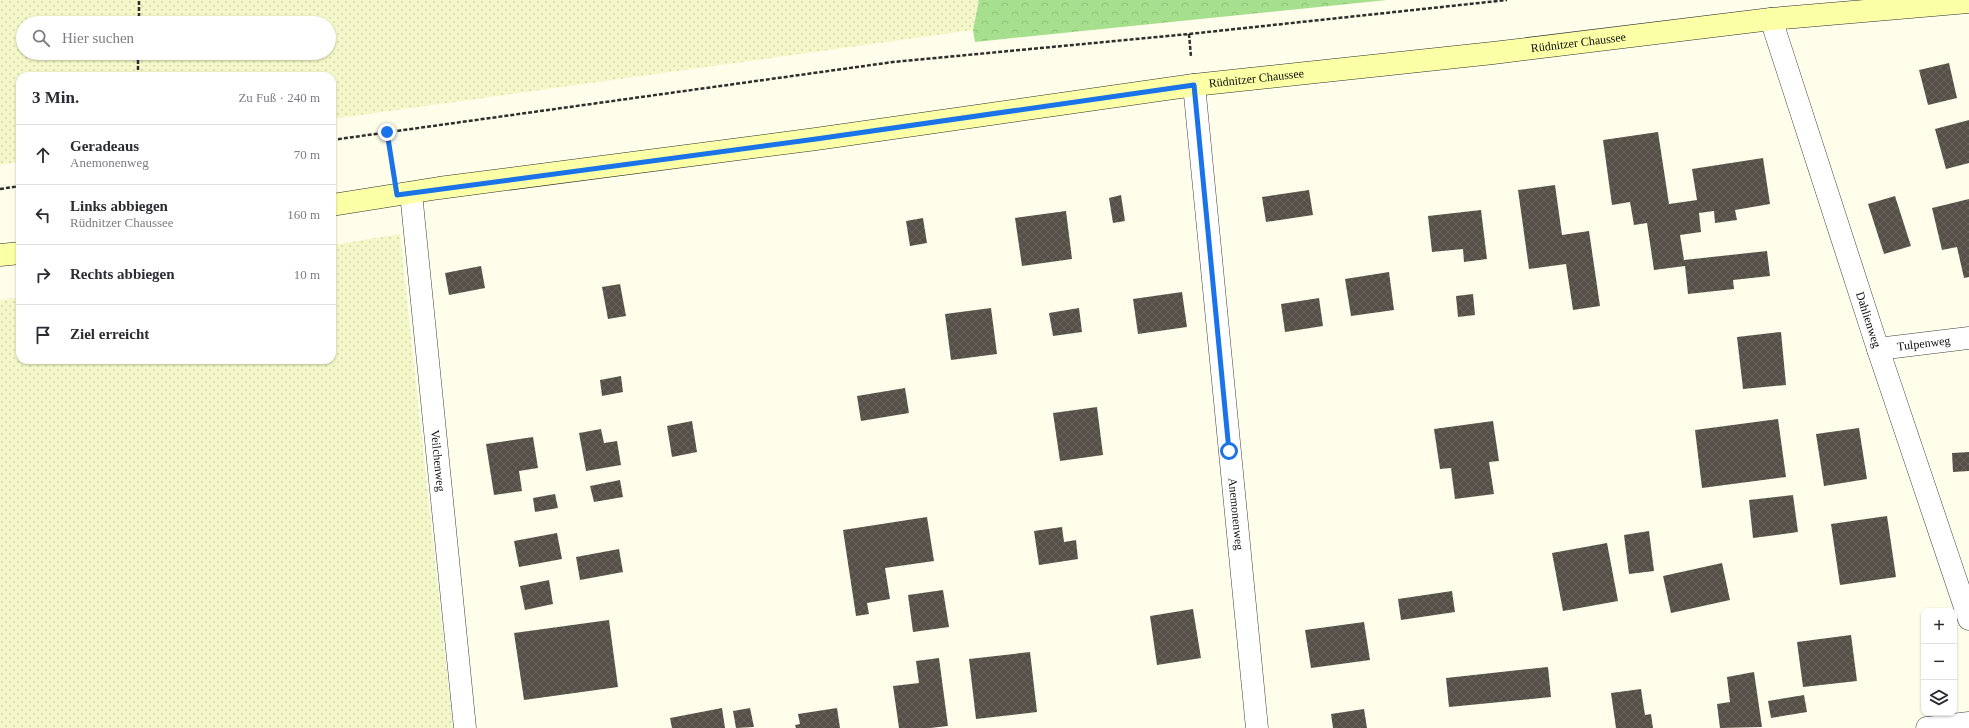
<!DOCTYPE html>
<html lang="de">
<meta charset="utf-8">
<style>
body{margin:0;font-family:Georgia,serif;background:#f7f7f7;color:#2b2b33}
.controls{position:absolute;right:12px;bottom:12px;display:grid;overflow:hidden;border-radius:8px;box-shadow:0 1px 3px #0004}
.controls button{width:36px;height:36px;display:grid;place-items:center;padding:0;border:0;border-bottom:1px solid #e1e1e2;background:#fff;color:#2b2b33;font:20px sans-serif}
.stop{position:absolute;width:12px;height:12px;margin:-9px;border:3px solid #1a73e8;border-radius:50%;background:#fff}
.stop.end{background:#1a73e8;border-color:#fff;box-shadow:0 1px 4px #0008}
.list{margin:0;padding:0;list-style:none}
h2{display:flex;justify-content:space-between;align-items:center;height:52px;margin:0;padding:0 16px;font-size:17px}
h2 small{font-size:13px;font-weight:400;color:#7c7c81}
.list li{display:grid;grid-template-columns:26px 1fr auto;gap:12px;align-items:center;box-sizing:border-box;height:60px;padding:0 16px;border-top:1px solid #e1e1e2}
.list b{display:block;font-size:15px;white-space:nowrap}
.list p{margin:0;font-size:13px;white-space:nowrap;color:#7c7c81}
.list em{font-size:13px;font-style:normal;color:#7c7c81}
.icon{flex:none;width:22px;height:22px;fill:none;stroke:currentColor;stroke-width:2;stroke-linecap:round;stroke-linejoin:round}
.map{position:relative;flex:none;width:1969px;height:728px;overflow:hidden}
.search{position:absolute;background:#fff;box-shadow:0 1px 3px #0004;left:16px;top:16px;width:320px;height:44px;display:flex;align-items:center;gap:10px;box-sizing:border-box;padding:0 14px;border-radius:22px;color:#7c7c81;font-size:15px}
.panel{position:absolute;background:#fff;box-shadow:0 1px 3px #0004;left:16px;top:72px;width:320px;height:292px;border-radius:12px}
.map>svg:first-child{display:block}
.farmland{fill:url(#farmland-dots);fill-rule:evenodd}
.forest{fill:url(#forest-crowns)}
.building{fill:url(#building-cross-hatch)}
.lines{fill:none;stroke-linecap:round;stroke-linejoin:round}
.minor-casing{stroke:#3f3f3f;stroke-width:23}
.secondary-casing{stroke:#2e2e2e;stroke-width:23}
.path{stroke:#2e2e2e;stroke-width:2.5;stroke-dasharray:4 2;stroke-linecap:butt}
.minor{stroke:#fff;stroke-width:22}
.secondary{stroke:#fbffa6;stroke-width:22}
.route{stroke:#1a73e8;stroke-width:5}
.labels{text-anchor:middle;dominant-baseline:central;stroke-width:4;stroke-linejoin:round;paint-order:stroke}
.street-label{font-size:12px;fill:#0c0c0c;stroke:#fff}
</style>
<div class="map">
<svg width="1969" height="728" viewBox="0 0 1969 728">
<defs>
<pattern id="farmland-dots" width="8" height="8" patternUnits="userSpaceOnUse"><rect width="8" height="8" fill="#f4f8c8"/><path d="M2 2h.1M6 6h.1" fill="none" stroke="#d0d3ab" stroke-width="1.8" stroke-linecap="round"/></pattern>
<pattern id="forest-crowns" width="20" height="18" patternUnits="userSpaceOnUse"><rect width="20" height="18" fill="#a6e08e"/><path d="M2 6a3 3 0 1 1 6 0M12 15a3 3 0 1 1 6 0" fill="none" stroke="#8ebf79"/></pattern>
<pattern id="building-cross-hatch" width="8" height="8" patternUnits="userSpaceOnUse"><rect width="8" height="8" fill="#564f47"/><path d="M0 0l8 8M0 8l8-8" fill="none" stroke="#69645d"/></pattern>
</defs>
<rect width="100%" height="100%" fill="#fffeeb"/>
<path class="farmland" d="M0,0H979L973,30L332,119V76H20V162L0,165ZM23,23H329V53H23Z
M400,234L453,728H0V300L20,297V360H332V245Z"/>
<path class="forest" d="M979,0H1387L975,42L973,30Z"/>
<path class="building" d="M1949,63L1957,98L1928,105L1919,70Z
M1969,120V163L1946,169L1935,129Z
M1658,132L1669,204L1697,200L1692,169L1763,158L1770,204L1735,210L1737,220L1715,223L1714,211L1699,213L1701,232L1680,235L1684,260L1767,251L1770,276L1733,280L1734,289L1688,294L1685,266L1654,270L1647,223L1634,225L1630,202L1612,205L1603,140Z
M1555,185L1562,235L1589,231L1600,306L1573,310L1566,264L1529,269L1518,190Z
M1309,190L1313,215L1266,222L1262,197Z
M1121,195L1125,221L1113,223L1109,198Z
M1895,196L1911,246L1884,254L1868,204Z
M1969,199V277L1964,278L1957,247L1942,250L1932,208Z
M1481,210L1487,259L1464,262L1463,249L1432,252L1428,216Z
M1066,211L1072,259L1022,266L1015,218Z
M923,218L927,243L910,246L906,221Z
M481,266L485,288L449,295L445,273Z
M1389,272L1394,310L1351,316L1345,279Z
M620,284L626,316L608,319L602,287Z
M1182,292L1187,327L1138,334L1133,299Z
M1473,294L1475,315L1458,317L1456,296Z
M1319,298L1323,326L1285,332L1281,304Z
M991,308L997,354L951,360L945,314Z
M1079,308L1082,332L1053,336L1049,313Z
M1781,332L1786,385L1743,389L1737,337Z
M621,376L623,392L602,396L600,380Z
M905,388L909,413L861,421L857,396Z
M1097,407L1103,455L1060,461L1053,413Z
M1778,419L1786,477L1702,488L1695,430Z
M692,421L697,452L672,457L667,426Z
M1493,421L1499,461L1489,462L1494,494L1455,499L1451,468L1440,469L1434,429Z
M1859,428L1867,479L1824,486L1816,434Z
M601,429L604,443L617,441L621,465L586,471L579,433Z
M533,437L538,468L519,471L522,491L494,495L486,444Z
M1969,452V471L1953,472L1952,453Z
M620,480L623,497L594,502L590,486Z
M555,494L558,508L535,512L533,498Z
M1793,495L1798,532L1753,538L1749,500Z
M1887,516L1896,577L1840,585L1831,524Z
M927,517L934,561L885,568L890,599L867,603L869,614L856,616L843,530Z
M1062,527L1064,542L1076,540L1078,559L1039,565L1034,531Z
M1649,531L1654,571L1629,574L1624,535Z
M557,533L562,559L519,567L514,541Z
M1607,543L1618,601L1563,611L1552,553Z
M619,549L623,572L580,580L576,557Z
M1722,563L1730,600L1671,613L1663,576Z
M549,580L553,604L525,610L520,586Z
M943,590L949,627L913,632L908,595Z
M1452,591L1455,612L1401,620L1398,599Z
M1193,609L1201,658L1157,665L1150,616Z
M609,620L618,687L524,700L514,633Z
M1364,622L1370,660L1311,668L1305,630Z
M1851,635L1857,681L1803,687L1797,642Z
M1030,652L1037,712L976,719L969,659Z
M939,658L948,726L930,728H899L893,686L919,683L916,661Z
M1548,667L1551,697L1449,707L1446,678Z
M1754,672L1762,727L1720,728L1717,704L1730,702L1727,677Z
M1641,689L1645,715L1651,714L1653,728H1616L1611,693Z
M1804,695L1807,712L1771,718L1768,701Z
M722,708L725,728H672L670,718Z
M750,708L754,727L736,728L733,711Z
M837,708L840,728H796L795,725L800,724L798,714Z
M1364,709L1367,728H1333L1331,714Z"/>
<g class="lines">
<defs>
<g id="minor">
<path id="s1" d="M1771,19L1878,349L1969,619"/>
<path id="s2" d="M1194,85L1257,728"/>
<path id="s3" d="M411,193L465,728"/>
<path id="s4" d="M1878,349L1969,338"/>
<path d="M1927,728L1969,723"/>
</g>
<g id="secondary">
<path id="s5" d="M332,205L439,188L816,139L1194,85L1493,53L1771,19L1969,2"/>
<path d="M0,255L20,253"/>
</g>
</defs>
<use href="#minor" class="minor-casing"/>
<use href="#secondary" class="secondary-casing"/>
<path class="path" d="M139,23V0
M1189,34L1191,57
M138,76V53
M387,132L393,167
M332,140L893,62L1189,34L1507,0
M0,189L20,186"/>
<use href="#minor" class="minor"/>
<use href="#secondary" class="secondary"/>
</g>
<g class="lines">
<path class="route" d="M387,132L397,195L816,139L1194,85L1229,451"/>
</g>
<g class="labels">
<g class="street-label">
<text stroke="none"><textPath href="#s5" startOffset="1257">Rüdnitzer Chaussee</textPath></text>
<text stroke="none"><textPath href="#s5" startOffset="933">Rüdnitzer Chaussee</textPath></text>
<text stroke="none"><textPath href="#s1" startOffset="316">Dahlienweg</textPath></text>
<text stroke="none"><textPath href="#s4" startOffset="46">Tulpenweg</textPath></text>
<text stroke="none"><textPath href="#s3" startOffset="269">Veilchenweg</textPath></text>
<text stroke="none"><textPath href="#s2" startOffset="431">Anemonenweg</textPath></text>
</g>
</g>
</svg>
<div class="controls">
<button>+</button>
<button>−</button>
<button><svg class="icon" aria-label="layers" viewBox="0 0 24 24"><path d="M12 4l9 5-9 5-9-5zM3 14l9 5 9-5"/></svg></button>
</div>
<div class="stop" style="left:1229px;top:451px"></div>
<div class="stop end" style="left:387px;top:132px"></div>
<div class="search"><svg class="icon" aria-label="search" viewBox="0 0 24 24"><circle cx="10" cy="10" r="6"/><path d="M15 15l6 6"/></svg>Hier suchen</div>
<section class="panel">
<h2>3 Min.<small>Zu Fuß · 240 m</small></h2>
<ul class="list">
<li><svg class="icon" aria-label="ahead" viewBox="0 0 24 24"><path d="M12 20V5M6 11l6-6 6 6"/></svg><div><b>Geradeaus</b><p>Anemonenweg</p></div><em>70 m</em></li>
<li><svg class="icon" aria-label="left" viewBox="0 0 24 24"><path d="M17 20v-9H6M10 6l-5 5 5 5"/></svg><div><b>Links abbiegen</b><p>Rüdnitzer Chaussee</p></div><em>160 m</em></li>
<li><svg class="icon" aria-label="right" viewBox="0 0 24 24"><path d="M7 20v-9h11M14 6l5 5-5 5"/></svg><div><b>Rechts abbiegen</b></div><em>10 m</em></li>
<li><svg class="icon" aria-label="arrive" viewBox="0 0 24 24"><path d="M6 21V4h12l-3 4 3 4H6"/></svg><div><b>Ziel erreicht</b></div></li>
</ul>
</section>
</div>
